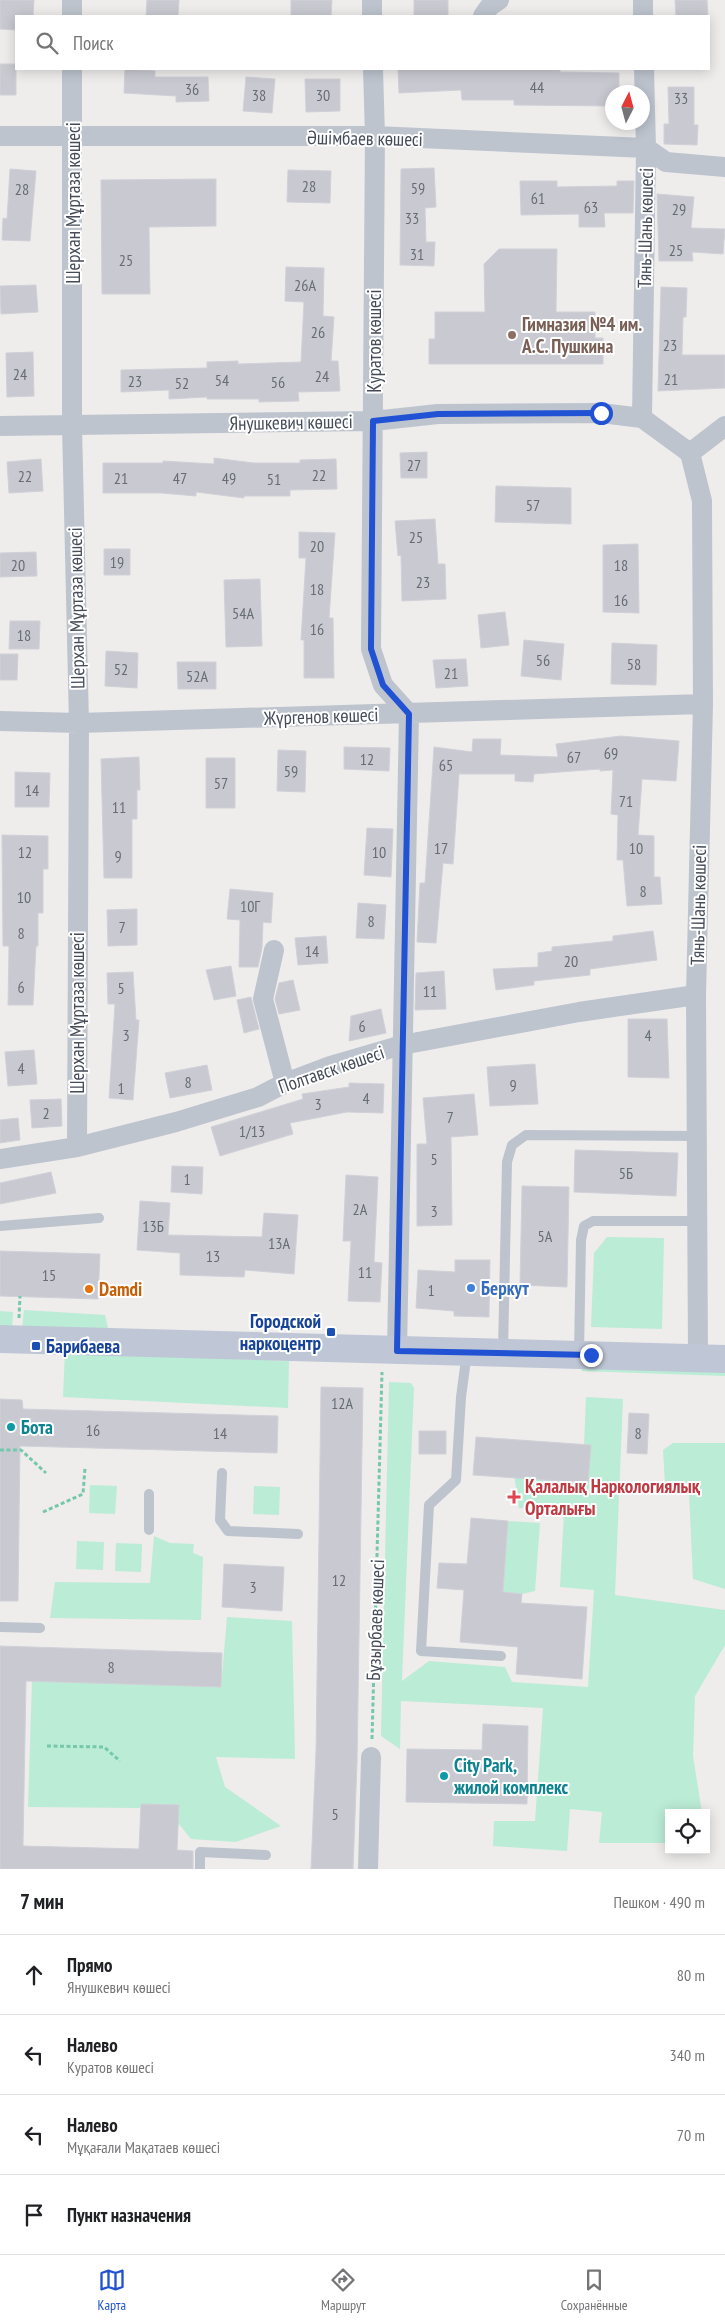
<!DOCTYPE html>
<html lang="ru">
<meta charset="utf-8">
<style>
body{margin:0;font-family:"PT Sans Narrow",sans-serif;background:#f2f2f2;color:#202124}
.controls{position:absolute;right:15px;bottom:15px;display:grid;overflow:hidden;border-radius:0px;box-shadow:0 2px 12px #0003}
.controls button{width:45px;height:45px;display:grid;place-items:center;padding:0;border:0;border-bottom:1px solid #e0e0e0;background:#fff;color:#202124;font:25px sans-serif}
.compass{position:absolute;left:605px;top:85px;width:45px;height:45px;border-radius:50%;background:#fff;box-shadow:0 2px 12px #0003;rotate:6deg}
.stop{position:absolute;width:15px;height:15px;margin:-11px;border:4px solid #2152d4;border-radius:50%;background:#fff}
.stop.end{background:#2152d4;border-color:#fff;box-shadow:0 1px 5px #0008}
.list{margin:0;padding:0;list-style:none}
h2{display:flex;justify-content:space-between;align-items:center;height:65px;margin:0;padding:0 20px;font-size:21px}
h2 small{font-size:16px;font-weight:400;color:#757577}
.list li{display:grid;grid-template-columns:32px 1fr auto;gap:15px;align-items:center;box-sizing:border-box;height:80px;padding:0 20px;border-top:1px solid #e0e0e0}
.list b{display:block;font-size:19px;white-space:nowrap}
.list p{margin:0;font-size:16px;white-space:nowrap;color:#757577}
.list em{font-size:16px;font-style:normal;color:#757577}
.icon{flex:none;width:28px;height:28px;fill:none;stroke:currentColor;stroke-width:2;stroke-linecap:round;stroke-linejoin:round}
.map{position:relative;flex:none;width:725px;height:1869px;overflow:hidden}
.search{position:absolute;background:#fff;box-shadow:0 2px 12px #0003;left:15px;right:15px;top:15px;height:55px;display:flex;align-items:center;gap:12px;box-sizing:border-box;padding:0 18px;border-radius:0px;color:#757577;font-size:19px}
.sheet{height:385px;background:#fff}
nav{display:flex;justify-content:space-around;align-items:center;box-sizing:border-box;height:70px;border-top:1px solid #e0e0e0;background:#fff;font-size:14px;color:#757577}
nav a{display:grid;justify-items:center;gap:2px}
nav .on{color:#2152d4}
.map>svg:first-child{display:block}
.green{fill:#bbecd6}
.building{fill:#c9cad1;stroke:#d0d1d8}
.lines{fill:none;stroke-linecap:round;stroke-linejoin:round}
.path{stroke:#75c8ac;stroke-width:3;stroke-dasharray:4 2.5;stroke-linecap:butt}
.lane{stroke:#bdc4ce;stroke-width:10}
.street{stroke:#bdc4ce;stroke-width:20}
.secondary{stroke:#bfc6d5;stroke-width:28}
.route{stroke:#2152d4;stroke-width:6}
.education-dot{fill:#8d6e63;stroke:#fff;stroke-width:2}
.shop-dot{fill:#3f7fe0;stroke:#fff;stroke-width:2}
.food-dot{fill:#e8710a;stroke:#fff;stroke-width:2}
.transit-dot{fill:#1a4fb4;stroke:#fff;stroke-width:2}
.culture-dot{fill:#0f9aa8;stroke:#fff;stroke-width:2}
.health-dot{fill:#e0444e;stroke:#fff;stroke-width:2}
.labels{text-anchor:middle;dominant-baseline:central;stroke-width:4;stroke-linejoin:round;paint-order:stroke}
.number-label{font-size:16px;fill:#666c76}
.street-label{font-size:19px;fill:#454c58;stroke:#fff}
.education-label{font-size:19px;font-weight:bold;fill:#785e54;stroke:#fff;text-anchor:start}
.shop-label{font-size:19px;font-weight:bold;fill:#366cbe;stroke:#fff;text-anchor:start}
.food-label{font-size:19px;font-weight:bold;fill:#c56008;stroke:#fff;text-anchor:start}
.transit-label{font-size:19px;font-weight:bold;fill:#164399;stroke:#fff;text-anchor:end}
.culture-label{font-size:19px;font-weight:bold;fill:#0d838f;stroke:#fff;text-anchor:start}
.health-label{font-size:19px;font-weight:bold;fill:#be3a42;stroke:#fff;text-anchor:start}
</style>
<div class="map">
<svg width="725" height="1869" viewBox="0 0 725 1869">
<rect width="100%" height="100%" fill="#efecec"/>
<path class="green" d="M607,1237L664,1238L662,1329L591,1327L594,1253Z
M24,1310L105,1315L109,1332L22,1330Z
M0,1311L13,1312L12,1330H0Z
M65,1352L289,1361L288,1408L63,1397Z
M586,1362L725,1366V1376L581,1371Z
M389,1382L411,1383L414,1388L402,1681L429,1661L505,1667L512,1682L588,1687L594,1590L560,1587L564,1512L519,1508L514,1475L588,1483L591,1446L584,1445L586,1397L623,1399L615,1595L725,1610V1645L695,1696L693,1756L702,1813H669V1843H599L602,1812L570,1809L567,1851L493,1846L494,1821H535L543,1708L401,1701L400,1749L381,1736Z
M673,1443H725V1589L693,1579L689,1493L665,1485L663,1450Z
M90,1485L117,1486L115,1514L89,1513Z
M254,1486L280,1487L279,1515L253,1514Z
M508,1521L540,1523L535,1591L522,1594L503,1592Z
M154,1536L170,1543L194,1544L193,1553L203,1557L201,1620L50,1618L55,1582L150,1583Z
M77,1541L104,1542L103,1570L76,1569Z
M116,1543L142,1544L141,1572L115,1571Z
M227,1617L292,1621L295,1759L216,1757L225,1787L281,1826L236,1842L191,1839L178,1823L179,1805L141,1804L140,1808L28,1807L32,1681L221,1687Z"/>
<path class="building" d="M0,0H34L33,16H16V30L0,29Z
M147,0H179L178,16H146Z
M291,0H332L331,16H291Z
M414,0H448V16H414Z
M675,0H707L708,16H676Z
M0,64H16V95H0Z
M125,69L155,71V77H208L209,101L176,102V96L124,93Z
M398,69H560V72L619,73V92H612V106L514,105V100H462L461,90L399,93Z
M246,77L275,79L272,113L243,111Z
M305,79H340V111L306,112Z
M668,87H694V125H698L697,145L664,144V124H669Z
M434,168L436,207L425,208L426,242H435L434,266L400,265L401,169Z
M10,169L36,171L30,241L2,240L3,218L7,219Z
M288,170L331,171L330,203L287,202Z
M216,179V226L149,227L150,294H102L101,180Z
M520,181H557V187L617,186V181H634L633,213H604L605,227H579V214L521,215Z
M657,194L694,197L691,228L725,229L723,254L692,252L693,261H659Z
M499,249H557L556,312H595V338H603V364H429V339H435V312H485L484,264Z
M286,267L324,268L323,316L334,317L331,361H338L340,391L298,392L299,401L259,402V399H207V397L169,399V390L121,392V370L207,368V362L238,361V364L301,362L304,302L285,301Z
M36,285L38,312L1,314L0,286Z
M661,287L687,288L686,317H683L682,355H725V388L658,391Z
M33,352L34,396L7,397L6,353Z
M427,452V478H401L400,453Z
M214,458L254,463H300V460L336,459L337,489L290,490V496H244V498L196,492V496L161,493H103V463H163V461L214,464Z
M41,459L43,491L9,493L7,462Z
M496,486L571,488V524L495,522Z
M435,519L438,564H445L446,599L402,601L401,555L398,556L395,521Z
M299,532L335,533L329,618H333L334,678H304V640H301L306,558H299Z
M638,544L639,613L603,612V545Z
M104,549H130V575H104Z
M36,552L37,576L0,577V553Z
M260,579L262,646L226,647L224,580Z
M505,612L509,645L481,648L478,615Z
M10,621H40L39,649H9Z
M524,640L564,644L561,680L521,676Z
M612,643L657,645L656,685L611,684Z
M106,651L138,653L137,688L105,686Z
M0,654H18L17,680H0Z
M466,659L468,686L436,688L433,660Z
M177,662H216V689H178Z
M621,736L679,741L676,781L642,779L638,835L654,836V877H660L662,904L627,906L623,860H617L618,815L611,814L613,770L600,771V769L534,774L533,782L515,781V774H459L453,864L443,863L436,943L417,942L420,883H425L434,747L472,752L473,739H501L500,755L558,757L556,744Z
M344,747L390,748L389,771L344,769Z
M278,750L306,751L305,792L277,791Z
M139,757L140,790H137V819H132V878H104L101,759Z
M206,758H235V808H206Z
M15,772L50,773L49,807H15Z
M367,828L393,829L391,877L364,875Z
M2,835L48,836V869H43V913H38V946H36L33,1005H8L9,946H3Z
M230,889L273,893L271,923L263,922L262,948L258,967H239L240,920L227,919Z
M358,903L386,905L384,939L356,938Z
M137,909V945L108,946L107,910Z
M653,931L657,960L590,969V975L534,981V985L496,990L493,969L538,967V953L552,951V947L613,941V936Z
M326,936L328,963L298,965L295,938Z
M231,966L236,996L214,1000L206,970Z
M444,971L446,1009L415,1010L416,973Z
M133,972L136,1020H139L133,1100L109,1098L115,1004H108L107,973Z
M293,980L300,1010L279,1014L275,999L279,983Z
M251,997L259,1029L244,1033L237,1000Z
M381,1009L386,1033L349,1041L351,1016Z
M628,1019H667L669,1078L628,1077Z
M34,1050L37,1084L8,1086L5,1052Z
M535,1064L538,1104L490,1106L487,1067Z
M207,1065L212,1090L170,1098L165,1073Z
M349,1083L384,1084L383,1113L347,1112L290,1123L293,1134L220,1156L211,1127L303,1099L302,1094L349,1087Z
M474,1094L478,1135L451,1137L452,1225L417,1226V1144H427L423,1098Z
M61,1099L62,1126L32,1128L30,1100Z
M18,1118L20,1140L0,1143V1120Z
M575,1150L678,1153L676,1196L574,1192Z
M172,1166L203,1167L202,1194L171,1192Z
M51,1172L56,1193L0,1204V1183Z
M346,1175L378,1177L374,1262L382,1263L380,1302L348,1301L351,1241H343Z
M522,1186L569,1187L567,1287L520,1285Z
M140,1201L170,1203L168,1235L262,1237L264,1213L298,1215L294,1274L245,1270L244,1277L180,1275V1253L137,1250Z
M0,1251L100,1254L98,1299L0,1296Z
M455,1260H490L489,1317L454,1316V1311L416,1308L418,1270L455,1272Z
M321,1387L363,1388L357,1764L353,1869H311L316,1751Z
M0,1399L22,1400L23,1409L278,1416L277,1453L20,1446L18,1601H0Z
M629,1413L649,1414L647,1454L627,1453Z
M419,1431H446V1454H419Z
M476,1437L591,1445L588,1483L473,1475Z
M471,1518L508,1521L503,1592L522,1594L521,1603L587,1607L582,1679L516,1674L518,1647L460,1642L464,1590L437,1588L439,1563L467,1564Z
M224,1564L284,1567L282,1611L222,1607Z
M0,1646L222,1653L221,1687L26,1681L23,1846L139,1849L141,1804L179,1805L177,1850L193,1851V1869H0Z
M483,1724L528,1726L527,1804L406,1802L407,1749L482,1750Z"/>
<g class="lines">
<path class="path" d="M19,1318L20,1296
M0,1450H21L46,1473
M43,1512L83,1494L85,1468
M372,1739L382,1372
M47,1746L104,1747L120,1761"/>
<path class="lane" d="M0,1226L99,1218
M503,1351L507,1162L512,1145L526,1135L697,1136
M467,1352L461,1397L456,1480L429,1505L421,1651L501,1656
M579,1354L581,1240L584,1226L593,1221H696
M222,1473L220,1520L228,1531L298,1534
M149,1530V1494
M0,1627L40,1628
M200,1869V1852L266,1855"/>
<path class="street" d="M72,0V16
M372,0V16
M643,0V16
M483,16L490,6L499,0
M72,69V426L79,723L77,1147
M373,69L375,136L371,649L383,685L409,714L397,1351
M0,136H375L646,148L666,162L725,167
M642,418L646,148L644,69
M0,426L373,421L438,414L601,413L642,418L690,453
M690,453L702,501L703,704L696,995L698,1358
M690,453L725,426
M0,721L79,723L703,704
M274,950L263,999L285,1083
M0,1159L77,1147L176,1122L258,1097L285,1083L330,1066L402,1045L579,1012L696,995
M368,1869L371,1757"/>
<path class="secondary" d="M0,1339L725,1359"/>
</g>
<g class="lines">
<path class="route" d="M591,1355L397,1351L409,714L383,685L371,649L373,421L438,414L601,413"/>
</g>
<circle class="education-dot" cx="512" cy="335" r="5"/>
<circle class="shop-dot" cx="471" cy="1288" r="5"/>
<circle class="food-dot" cx="89" cy="1289" r="5"/>
<g class="transit-dot">
<rect x="326" y="1327" width="10" height="10" rx="2.5"/>
<rect x="31" y="1341" width="10" height="10" rx="2.5"/>
</g>
<g class="culture-dot">
<circle cx="11" cy="1427" r="5"/>
<circle cx="444" cy="1776" r="5"/>
</g>
<path class="health-dot" d="M511.5 1489.5h5v5h5v5h-5v5h-5v-5h-5v-5h5z"/>
<g class="labels">
<g class="number-label">
<text x="537" y="87">44</text>
<text x="192" y="89">36</text>
<text x="259" y="95">38</text>
<text x="323" y="95">30</text>
<text x="681" y="98">33</text>
<text x="309" y="186">28</text>
<text x="418" y="188">59</text>
<text x="22" y="189">28</text>
<text x="538" y="198">61</text>
<text x="591" y="207">63</text>
<text x="679" y="209">29</text>
<text x="412" y="218">33</text>
<text x="676" y="250">25</text>
<text x="417" y="254">31</text>
<text x="126" y="260">25</text>
<text x="305" y="285">26А</text>
<text x="318" y="332">26</text>
<text x="670" y="345">23</text>
<text x="20" y="374">24</text>
<text x="322" y="376">24</text>
<text x="671" y="379">21</text>
<text x="222" y="380">54</text>
<text x="135" y="381">23</text>
<text x="278" y="382">56</text>
<text x="182" y="383">52</text>
<text x="414" y="465">27</text>
<text x="319" y="475">22</text>
<text x="25" y="476">22</text>
<text x="121" y="478">21</text>
<text x="180" y="478">47</text>
<text x="229" y="478">49</text>
<text x="274" y="479">51</text>
<text x="533" y="505">57</text>
<text x="416" y="537">25</text>
<text x="317" y="546">20</text>
<text x="117" y="562">19</text>
<text x="18" y="565">20</text>
<text x="621" y="565">18</text>
<text x="423" y="582">23</text>
<text x="317" y="589">18</text>
<text x="621" y="600">16</text>
<text x="243" y="613">54А</text>
<text x="317" y="629">16</text>
<text x="24" y="635">18</text>
<text x="543" y="660">56</text>
<text x="634" y="664">58</text>
<text x="121" y="669">52</text>
<text x="451" y="673">21</text>
<text x="197" y="676">52А</text>
<text x="611" y="753">69</text>
<text x="574" y="757">67</text>
<text x="367" y="759">12</text>
<text x="446" y="765">65</text>
<text x="291" y="771">59</text>
<text x="221" y="783">57</text>
<text x="32" y="790">14</text>
<text x="626" y="801">71</text>
<text x="119" y="807">11</text>
<text x="441" y="848">17</text>
<text x="636" y="848">10</text>
<text x="25" y="852">12</text>
<text x="379" y="852">10</text>
<text x="118" y="856">9</text>
<text x="643" y="891">8</text>
<text x="24" y="897">10</text>
<text x="250" y="906">10Г</text>
<text x="371" y="921">8</text>
<text x="122" y="927">7</text>
<text x="21" y="933">8</text>
<text x="312" y="951">14</text>
<text x="571" y="961">20</text>
<text x="21" y="987">6</text>
<text x="121" y="988">5</text>
<text x="430" y="991">11</text>
<text x="362" y="1026">6</text>
<text x="126" y="1035">3</text>
<text x="648" y="1035">4</text>
<text x="21" y="1068">4</text>
<text x="188" y="1082">8</text>
<text x="513" y="1085">9</text>
<text x="121" y="1088">1</text>
<text x="366" y="1098">4</text>
<text x="318" y="1104">3</text>
<text x="46" y="1113">2</text>
<text x="450" y="1117">7</text>
<text x="252" y="1131">1/13</text>
<text x="434" y="1159">5</text>
<text x="626" y="1173">5Б</text>
<text x="187" y="1179">1</text>
<text x="360" y="1209">2А</text>
<text x="434" y="1211">3</text>
<text x="153" y="1226">13Б</text>
<text x="545" y="1236">5А</text>
<text x="279" y="1243">13А</text>
<text x="213" y="1256">13</text>
<text x="365" y="1272">11</text>
<text x="49" y="1275">15</text>
<text x="431" y="1290">1</text>
<text x="342" y="1403">12А</text>
<text x="93" y="1430">16</text>
<text x="220" y="1433">14</text>
<text x="638" y="1433">8</text>
<text x="339" y="1580">12</text>
<text x="253" y="1587">3</text>
<text x="111" y="1667">8</text>
<text x="335" y="1814">5</text>
</g>
<g class="street-label">
<text transform="translate(365 138) rotate(1)">Әшімбаев көшесі</text>
<text transform="translate(73 203) rotate(-90)">Шерхан Мұртаза көшесі</text>
<text transform="translate(645 228) rotate(-89)">Тянь-Шань көшесі</text>
<text transform="translate(374 341) rotate(-90)">Куратов көшесі</text>
<text transform="translate(291 422) rotate(-1)">Янушкевич көшесі</text>
<text transform="translate(76 608) rotate(-91)">Шерхан Мұртаза көшесі</text>
<text transform="translate(321 716) rotate(-2)">Жүргенов көшесі</text>
<text transform="translate(698 905) rotate(-89)">Тянь-Шань көшесі</text>
<text transform="translate(77 1013) rotate(-90)">Шерхан Мұртаза көшесі</text>
<text transform="translate(331 1069) rotate(-19)">Полтавск көшесі</text>
<text transform="translate(375 1620) rotate(-88)">Бұзырбаев көшесі</text>
</g>
<g class="education-label">
<text x="522" y="324">Гимназия №4 им.<tspan x="522" dy="22">А.С. Пушкина</tspan></text>
</g>
<g class="shop-label">
<text x="481" y="1288">Беркут</text>
</g>
<g class="food-label">
<text x="99" y="1289">Damdi</text>
</g>
<g class="transit-label">
<text x="321" y="1321">Городской<tspan x="321" dy="22">наркоцентр</tspan></text>
<text x="46" y="1346" text-anchor="start">Барибаева</text>
</g>
<g class="culture-label">
<text x="21" y="1427">Бота</text>
<text x="454" y="1765">City Park,<tspan x="454" dy="22">жилой комплекс</tspan></text>
</g>
<g class="health-label">
<text x="525" y="1486">Қалалық Наркологиялық<tspan x="525" dy="22">Орталығы</tspan></text>
</g>
</g>
</svg>
<div class="controls">
<button><svg class="icon" aria-label="locate" viewBox="0 0 24 24"><circle cx="12" cy="12" r="6"/><path d="M12 2v4M12 18v4M2 12h4M18 12h4"/></svg></button>
</div>
<svg class="compass" viewBox="-18 -18 36 36"><path d="M0-13l5 13h-10z" fill="#e53935"/><path d="M0 13l5-13h-10z" fill="#757577"/></svg>
<div class="stop" style="left:601px;top:413px"></div>
<div class="stop end" style="left:591px;top:1355px"></div>
<div class="search"><svg class="icon" aria-label="search" viewBox="0 0 24 24"><circle cx="10" cy="10" r="6"/><path d="M15 15l6 6"/></svg>Поиск</div>
</div>
<section class="sheet">
<h2>7 мин<small>Пешком · 490 m</small></h2>
<ul class="list">
<li><svg class="icon" aria-label="ahead" viewBox="0 0 24 24"><path d="M12 20V5M6 11l6-6 6 6"/></svg><div><b>Прямо</b><p>Янушкевич көшесі</p></div><em>80 m</em></li>
<li><svg class="icon" aria-label="left" viewBox="0 0 24 24"><path d="M17 20v-9H6M10 6l-5 5 5 5"/></svg><div><b>Налево</b><p>Куратов көшесі</p></div><em>340 m</em></li>
<li><svg class="icon" aria-label="left" viewBox="0 0 24 24"><path d="M17 20v-9H6M10 6l-5 5 5 5"/></svg><div><b>Налево</b><p>Мұқағали Мақатаев көшесі</p></div><em>70 m</em></li>
<li><svg class="icon" aria-label="arrive" viewBox="0 0 24 24"><path d="M6 21V4h12l-3 4 3 4H6"/></svg><div><b>Пункт назначения</b></div></li>
</ul>
</section>
<nav>
<a class="on"><svg class="icon" aria-label="map" viewBox="0 0 24 24"><path d="M3 6l6-2 6 2 6-2v14l-6 2-6-2-6 2zM9 4v14M15 6v14"/></svg>Карта</a>
<a><svg class="icon" aria-label="directions" viewBox="0 0 24 24"><path d="M12 3l9 9-9 9-9-9zM9 14v-3h6M13 9l2 2-2 2"/></svg>Маршрут</a>
<a><svg class="icon" aria-label="saved" viewBox="0 0 24 24"><path d="M7 4h10v16l-5-4-5 4z"/></svg>Сохранённые</a>
</nav>
